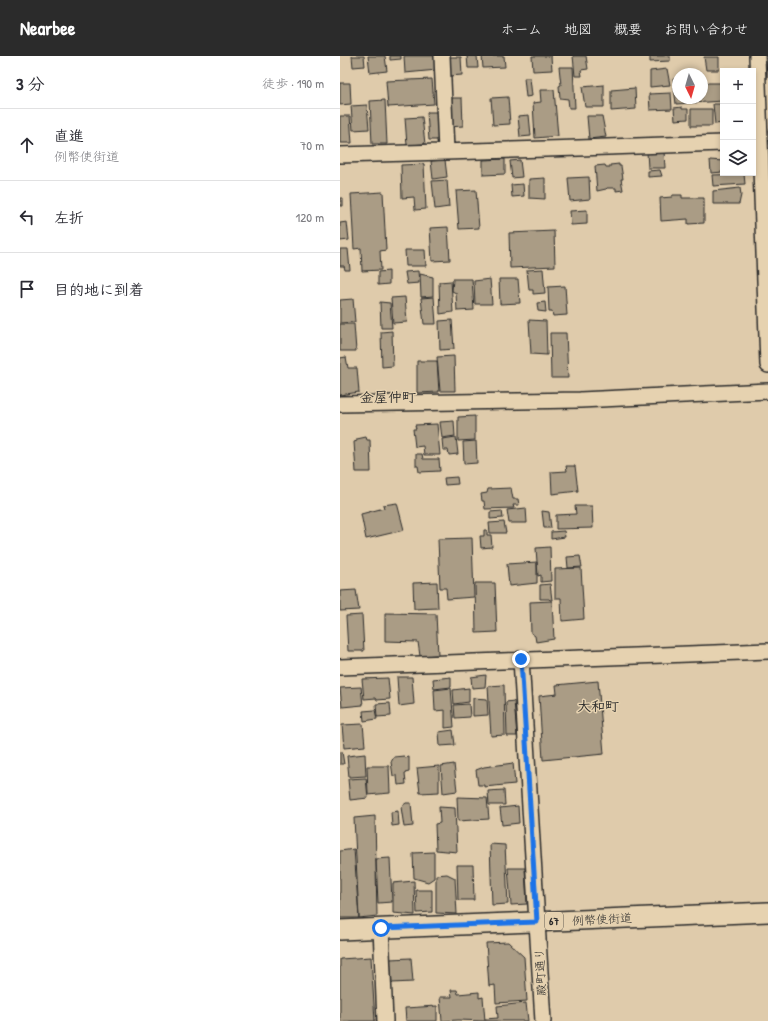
<!DOCTYPE html>
<html lang="ja">
<meta charset="utf-8">
<style>
body{margin:0;font-family:"Patrick Hand","Klee One",sans-serif;background:#f2f2f3;color:#2b2b33}
.controls{position:absolute;right:12px;top:12px;display:grid;overflow:hidden;border-radius:0px;box-shadow:0 2px 6px #0003}
.controls button{width:36px;height:36px;display:grid;place-items:center;padding:0;border:0;border-bottom:1px solid #e1e1e2;background:#fff;color:#2b2b33;font:20px sans-serif}
.compass{position:absolute;left:332px;top:12px;width:36px;height:36px;border-radius:50%;background:#fff;box-shadow:0 2px 6px #0003;rotate:175deg}
.stop{position:absolute;width:12px;height:12px;margin:-9px;border:3px solid #1a73e8;border-radius:50%;background:#fff}
.stop.end{background:#1a73e8;border-color:#fff;box-shadow:0 1px 4px #0008}
.list{margin:0;padding:0;list-style:none}
h2{display:flex;justify-content:space-between;align-items:center;height:52px;margin:0;padding:0 16px;font-size:17px}
h2 small{font-size:13px;font-weight:400;color:#7c7c81}
.list li{display:grid;grid-template-columns:26px 1fr auto;gap:12px;align-items:center;box-sizing:border-box;height:72px;padding:0 16px;border-top:1px solid #e1e1e2}
.list b{display:block;font-size:15px;white-space:nowrap}
.list p{margin:0;font-size:13px;white-space:nowrap;color:#7c7c81}
.list em{font-size:13px;font-style:normal;color:#7c7c81}
.icon{flex:none;width:22px;height:22px;fill:none;stroke:currentColor;stroke-width:2;stroke-linecap:round;stroke-linejoin:round}
.map{position:relative;flex:none;width:428px;height:965px;overflow:hidden}
header{display:flex;align-items:center;gap:24px;box-sizing:border-box;height:56px;padding:0 20px;background:#2b2b2b;color:#fff}
header strong{font-size:19px}
nav{display:flex;gap:22px;margin-inline-start:auto;font-size:14px}
main{display:flex}
aside{flex:1;background:#fff}
.map>svg:first-child{display:block}
.building{fill:#aa9c85;stroke:#2b2b2b}
.lines{fill:none;stroke-linecap:round;stroke-linejoin:round}
.minor-casing{stroke:#2b2b2b;stroke-width:18}
.major-casing{stroke:#2b2b2b;stroke-width:22}
.minor{stroke:#e6d2b0;stroke-width:15}
.major{stroke:#e6d2b0;stroke-width:19}
.route{stroke:#1a73e8;stroke-width:5}
.labels{text-anchor:middle;dominant-baseline:central;stroke-width:3;stroke-linejoin:round;paint-order:stroke}
.shield{fill:#e6d2b0;stroke:#635d53;stroke-width:1}
.shield-label{font-size:11px;font-weight:bold;fill:#2b2b2b}
.street-label{font-size:12px;fill:#2b2b2b;stroke:#e6d2b0}
.quarter-label{font-size:14px;font-weight:bold;fill:#2b2b2b;stroke:#e6d2b0}
</style>
<header>
<strong>Nearbee</strong>
<nav><a>ホーム</a><a>地図</a><a>概要</a><a>お問い合わせ</a></nav>
</header>
<main>
<aside>
<h2>3 分<small>徒歩 · 190 m</small></h2>
<ul class="list">
<li><svg class="icon" aria-label="ahead" viewBox="0 0 24 24"><path d="M12 20V5M6 11l6-6 6 6"/></svg><div><b>直進</b><p>例幣使街道</p></div><em>70 m</em></li>
<li><svg class="icon" aria-label="left" viewBox="0 0 24 24"><path d="M17 20v-9H6M10 6l-5 5 5 5"/></svg><div><b>左折</b></div><em>120 m</em></li>
<li><svg class="icon" aria-label="arrive" viewBox="0 0 24 24"><path d="M6 21V4h12l-3 4 3 4H6"/></svg><div><b>目的地に到着</b></div></li>
</ul>
</aside>
<div class="map">
<svg width="428" height="965" viewBox="0 0 428 965">
<rect width="100%" height="100%" fill="#dfcbab"/>
<filter id="ink" filterUnits="userSpaceOnUse"><feTurbulence type="fractalNoise" baseFrequency=".025" numOctaves="2"/><feDisplacementMap in="SourceGraphic" scale="8" xChannelSelector="R" yChannelSelector="G"/><feConvolveMatrix kernelMatrix="1 2 1 2 8 2 1 2 1" color-interpolation-filters="sRGB"/></filter>
<g filter="url(#ink)">
<path class="building" d="M12,0H24L25,10L13,11Z
M28,0H45L47,15L30,17Z
M50,0H61V3L50,4Z
M64,0H96L97,14L65,17Z
M127,0H137L138,12H128Z
M142,0H164L165,11L143,12Z
M192,0H211L212,14L193,15Z
M233,0H246L248,13L241,14L242,20H235Z
M310,0H330V5L310,6Z
M426,0H428L427,23Z
M108,1H121L122,19L109,20Z
M364,1H379V14H366Z
M219,11H233L235,52H229L228,43L220,42L219,30L221,29Z
M327,13L330,29L310,31V15Z
M184,22H190L192,40L186,41Z
M92,23L94,48L48,51L46,25Z
M333,23H338V42H362V27H383V45L336,48Z
M0,27H10L11,48L0,49Z
M264,29V51H245L242,31Z
M295,32L296,53L271,55V34Z
M200,34H214L218,80L195,82L193,47L201,46Z
M331,37L332,53L310,54L309,38Z
M168,41L170,68L153,69L151,42Z
M107,42H122L123,70L108,71Z
M45,44L47,88H32L30,45Z
M373,48H383V67L375,68Z
M27,49L29,73L13,74L11,50Z
M342,51V53H348V63L335,64L334,52Z
M351,53H372V70H351Z
M87,56H98L100,84H89Z
M189,59L191,80L180,81L178,60Z
M0,60H10L12,87H0Z
M247,60H262L266,81L249,83Z
M82,61L85,88L67,89L65,62Z
M324,95L325,112H308L307,96Z
M165,103V118L143,119V104Z
M105,104L107,121L93,123L91,105Z
M180,104L182,121L172,122L170,105Z
M370,104L383,105V116L371,117Z
M84,108L86,153L75,154L74,141L62,142L61,109Z
M279,108V110H281L283,123H281L283,134L276,135V132H267L266,133L257,135L255,110L265,109L266,111H270V109Z
M320,114L322,120L308,121V115Z
M404,118L405,128L373,130L372,119Z
M249,121L250,143L230,145L228,122Z
M205,122V143L189,142V123Z
M107,124L109,151L95,153L92,125Z
M183,128L184,140L172,141L171,129Z
M400,132L401,139L399,148H373V135Z
M136,134L139,172L119,173L116,135Z
M43,136L46,194L40,195L41,214L22,215L21,192L14,193L11,138Z
M333,139H342V142H364V167L348,168V163L321,165L320,142L332,141Z
M0,142H3V150H0Z
M247,154V168L231,169L230,155Z
M7,166L9,184L0,185V167Z
M108,171L110,204L92,205L90,172Z
M214,175L215,210L170,212L169,177Z
M0,193H8L10,214H5L4,210H0Z
M65,194H85L86,210H66Z
M203,213L205,237L193,238V234H189L187,214Z
M49,215V228L38,229V216Z
M78,215L79,227L67,228L65,216Z
M80,218L93,221V240L81,241Z
M113,223H132L134,254L117,255L116,237L112,235Z
M150,223L152,248H135L134,225Z
M159,223H178L180,247L160,248Z
M111,225L113,256L100,258L99,226Z
M225,230L227,259L213,260L212,256H209L208,231Z
M65,241L67,266L53,267L51,242Z
M94,241L96,268H84L81,242Z
M13,243L15,266L0,267V244Z
M40,246L50,247L52,272H41Z
M205,246L206,256L198,255L197,247Z
M112,264L114,293L100,294L99,265Z
M189,264L206,265L207,299L191,298Z
M0,268H14L16,295H0Z
M52,275L53,310L42,311L41,276Z
M210,277H226L228,322H211Z
M114,300L115,335H100L97,301Z
M6,301L8,312H17L19,336L0,339V302Z
M77,305H97L99,336L77,337Z
M135,360V384L118,385V361Z
M114,365L115,380L102,382L100,366Z
M97,368L100,399H84L83,390L75,391L73,373H76L75,369Z
M26,381L27,384H30L31,416H16L14,386L17,385V383Z
M116,381L118,398L109,399L108,394H103L102,383Z
M136,385L137,407L124,408L123,386Z
M76,398H82L83,403H99L100,415L79,416L78,410H76Z
M226,410H235L238,435L212,438L211,416L227,415Z
M117,421L118,428L105,429L104,422Z
M171,432L173,443H178L179,449H173L174,452L145,453L144,445H142L141,438L147,437L148,433Z
M57,447L64,474L26,483L21,458L44,452L43,449Z
M235,450H252L253,472L216,473V459L236,458Z
M186,452L187,467H169L167,454Z
M162,455L163,462L150,463V456Z
M202,455L209,456L211,472H204Z
M164,466L166,477H150L149,467Z
M144,474H147V479H151L152,491L141,492L140,480H144Z
M224,475L225,481L211,483V476Z
M132,482L134,541L107,543L106,532H100L98,483Z
M210,491L211,525L201,526V519L198,520L196,492Z
M240,500L242,511L228,512L227,501Z
M197,506V527L169,530L167,508Z
M241,512L244,563L222,565L221,542H215V513Z
M97,526L98,552L74,553L73,527Z
M135,527H155L157,576L136,577Z
M210,528L212,544H210L209,543H200V529Z
M16,534L19,554L0,555V535Z
M212,545L214,583L196,586L195,580L191,577L190,546Z
M45,557L96,558L98,599L80,600L78,586L45,585Z
M22,559L24,595H8L6,560Z
M146,619L145,631L132,632L131,621Z
M57,621H72L74,648L59,650Z
M111,621V631L94,633L93,623Z
M48,622L50,643L37,644L36,642L24,643L22,623Z
M258,625L264,698L203,704L199,640L217,638L216,629Z
M164,629L165,679L151,680L148,630Z
M21,631L23,649L2,651L0,632Z
M111,632L114,671L105,672V654L95,655L94,634Z
M129,632V646L114,648L113,634Z
M133,642L147,643L148,659L133,660Z
M174,645L177,680H167L166,646Z
M50,647L51,660L37,661L36,648Z
M129,648L130,661L115,662L114,649Z
M35,654L37,663L24,665L23,655Z
M23,668L25,690L4,692L2,669Z
M113,674L115,689L100,690L99,676Z
M0,696H2L4,708H0Z
M25,698L26,720L9,721L7,700Z
M64,700L65,702L69,701V716L65,717L66,728L58,729L57,720H53L51,706L54,701Z
M173,707L175,728L144,731V729H138L136,714L144,711Z
M114,708L117,735L103,737L101,710Z
M27,710H49L50,737L28,739Z
M99,710V736L80,737L77,712Z
M26,722L28,742L10,744L8,723Z
M164,734L165,749H149L148,735Z
M117,741L147,742L149,763L118,765Z
M66,747H71L73,770L64,771L61,751Z
M178,750L179,767L162,769L160,752Z
M99,751L115,752L117,796L96,794L95,768L100,767Z
M58,755L59,769L52,770L51,756Z
M35,760L37,860L19,862L14,762Z
M150,788L165,789L168,848L152,849Z
M14,793L19,862H0V795Z
M94,796V822L88,826L74,822L73,797Z
M50,802L52,846L38,847L36,803Z
M117,809H133L134,844H118Z
M168,812H185L187,848L171,849Z
M107,818L115,822L117,858L96,857V819Z
M74,825L75,859L53,857V827Z
M76,834H92V856L77,857Z
M168,886L184,901L187,945L156,947L155,929L149,930L146,887Z
M31,901L35,965H0V903Z
M71,902L73,926L52,927L50,903Z
M111,934H117L118,938L139,936V942L143,941L145,965L118,964L102,965L100,941H112Z
M186,947L188,965H146L145,963L158,962L157,950Z
M97,950V965H66L65,952Z"/>
<g class="lines">
<defs>
<path id="minor" d="M102,0L106,95
M417,0L428,309
M0,99L239,92L383,87
M0,348L240,344L428,335
M181,603L203,965
M0,611L428,595
M41,872L45,965"/>
<path id="major" d="M0,874L428,856"/>
</defs>
<use href="#minor" class="minor-casing"/>
<use href="#major" class="major-casing"/>
<use href="#minor" class="minor"/>
<use href="#major" class="major"/>
</g>
</g>
<g class="lines" filter="url(#ink)">
<path class="route" d="M41,872L197,866L181,603"/>
</g>
<g class="labels">
<rect class="shield" x="205" y="856" width="18" height="18" rx="3"/>
<g class="shield-label">
<text x="214" y="865">67</text>
</g>
<g class="street-label">
<text transform="translate(262 863) rotate(-3)">例幣使街道</text>
<text transform="translate(200 916) rotate(-93)">殿町通り</text>
</g>
<g class="quarter-label">
<text x="48" y="340">金屋仲町</text>
<text x="258" y="649">大和町</text>
</g>
</g>
</svg>
<div class="controls">
<button>+</button>
<button>−</button>
<button><svg class="icon" aria-label="layers" viewBox="0 0 24 24"><path d="M12 4l9 5-9 5-9-5zM3 14l9 5 9-5"/></svg></button>
</div>
<svg class="compass" viewBox="-18 -18 36 36"><path d="M0-13l5 13h-10z" fill="#e53935"/><path d="M0 13l5-13h-10z" fill="#7c7c81"/></svg>
<div class="stop" style="left:41px;top:872px"></div>
<div class="stop end" style="left:181px;top:603px"></div>
</div>
</main>
